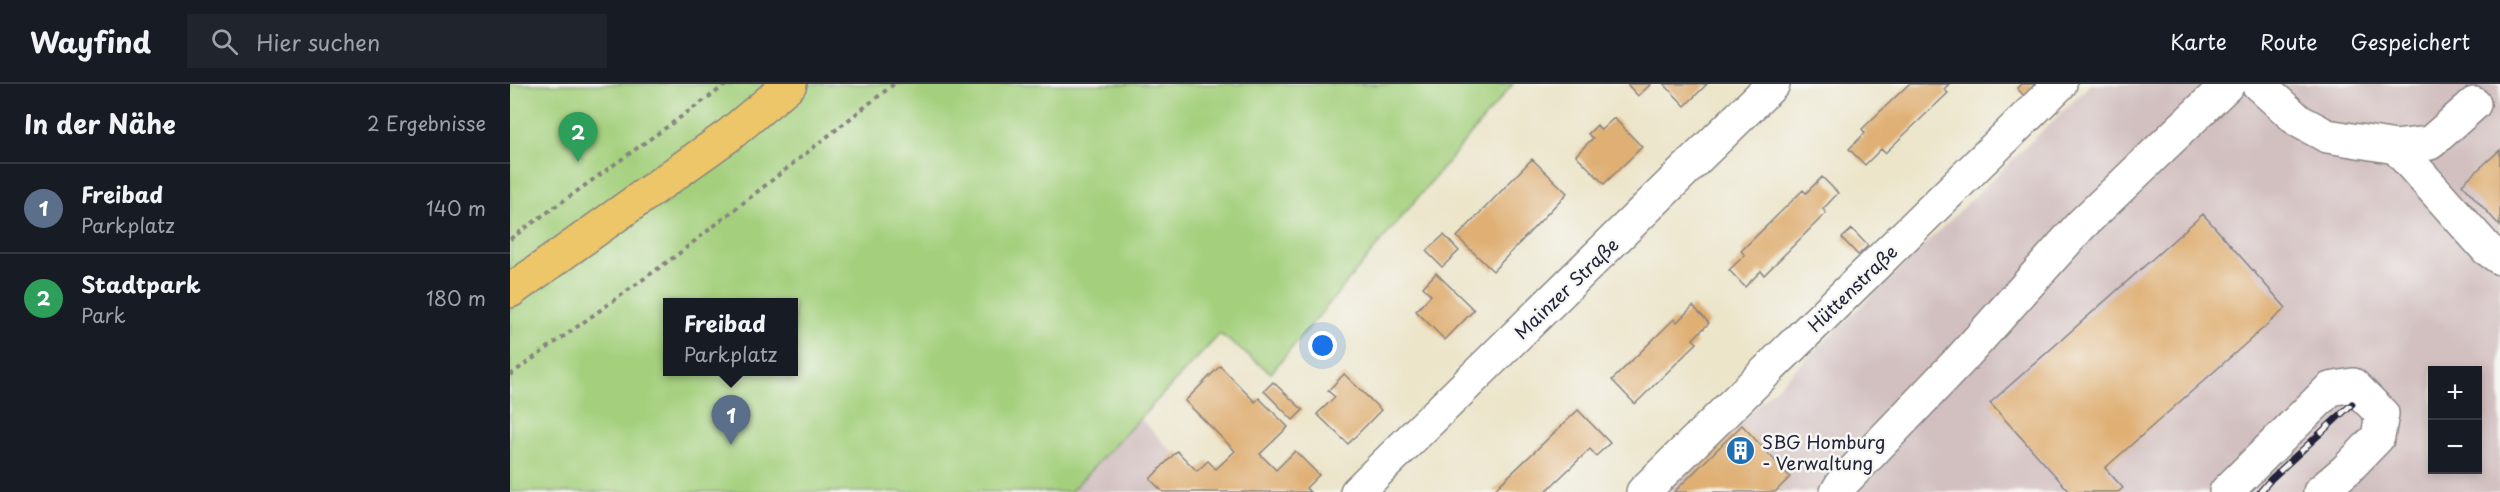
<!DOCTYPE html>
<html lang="de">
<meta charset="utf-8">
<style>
body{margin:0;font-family:"Playpen Sans",sans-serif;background:#20242c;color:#f1f3f6}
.controls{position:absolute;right:18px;bottom:18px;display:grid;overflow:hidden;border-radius:0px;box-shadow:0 3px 9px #0003}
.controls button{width:54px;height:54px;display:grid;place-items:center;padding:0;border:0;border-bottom:2px solid #363941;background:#171b24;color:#f1f3f6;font:30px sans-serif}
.you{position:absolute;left:813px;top:262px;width:21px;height:21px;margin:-15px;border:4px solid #fff;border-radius:50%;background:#1a73e8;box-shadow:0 0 0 9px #1a73e833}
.badge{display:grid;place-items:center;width:39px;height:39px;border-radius:50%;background:#d93025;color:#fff;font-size:20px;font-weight:700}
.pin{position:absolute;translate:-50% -50px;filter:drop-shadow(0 2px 3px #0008)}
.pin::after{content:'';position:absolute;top:32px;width:21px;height:18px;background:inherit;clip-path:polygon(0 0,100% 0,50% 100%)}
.popup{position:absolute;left:153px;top:214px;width:135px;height:78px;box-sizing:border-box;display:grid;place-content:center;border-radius:0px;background:#171b24;filter:drop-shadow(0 2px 4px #0005);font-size:20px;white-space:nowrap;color:#9ea1a6}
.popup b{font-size:22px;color:#f1f3f6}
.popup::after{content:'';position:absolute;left:50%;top:100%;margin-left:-12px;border:12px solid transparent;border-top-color:#171b24}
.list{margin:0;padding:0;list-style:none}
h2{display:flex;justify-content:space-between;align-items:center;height:78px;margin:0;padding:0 24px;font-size:26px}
h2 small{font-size:20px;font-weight:400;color:#9ea1a6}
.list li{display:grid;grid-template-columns:39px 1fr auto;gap:18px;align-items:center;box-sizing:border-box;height:90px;padding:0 24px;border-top:2px solid #363941}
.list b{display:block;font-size:22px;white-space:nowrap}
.list p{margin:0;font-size:20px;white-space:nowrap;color:#9ea1a6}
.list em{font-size:20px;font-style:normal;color:#9ea1a6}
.icon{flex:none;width:33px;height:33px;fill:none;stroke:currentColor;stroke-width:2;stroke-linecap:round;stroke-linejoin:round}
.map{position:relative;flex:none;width:1990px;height:408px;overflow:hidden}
header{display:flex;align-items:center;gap:36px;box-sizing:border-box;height:84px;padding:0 30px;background:#171b24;border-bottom:2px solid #363941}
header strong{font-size:28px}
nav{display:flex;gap:33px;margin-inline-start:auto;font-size:21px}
.search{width:420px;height:54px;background:#20242c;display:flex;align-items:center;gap:15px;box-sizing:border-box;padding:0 21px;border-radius:0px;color:#9ea1a6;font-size:22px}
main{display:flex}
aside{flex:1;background:#171b24}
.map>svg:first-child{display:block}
.industrial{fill:#d2bfc0;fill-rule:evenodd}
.green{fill:#a4d07d;stroke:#63795c;stroke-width:1.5;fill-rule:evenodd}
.building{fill:#dfaf73}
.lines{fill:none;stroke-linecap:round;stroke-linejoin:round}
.minor-casing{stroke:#878482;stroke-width:36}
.major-casing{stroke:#878482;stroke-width:36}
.path{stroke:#878482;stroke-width:4;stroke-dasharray:4.5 4.5;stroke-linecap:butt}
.minor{stroke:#fff;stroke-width:33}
.major{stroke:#ecc669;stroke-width:33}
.rail-casing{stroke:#22223b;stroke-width:7}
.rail{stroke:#f6f6f2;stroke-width:4.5;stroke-dasharray:14;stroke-linecap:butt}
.labels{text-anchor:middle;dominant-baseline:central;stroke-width:5;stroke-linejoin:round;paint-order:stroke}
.street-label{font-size:18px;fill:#22223b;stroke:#f6f6f2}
.poi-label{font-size:18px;fill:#22223b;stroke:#f6f6f2;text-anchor:start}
</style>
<header>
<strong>Wayfind</strong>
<div class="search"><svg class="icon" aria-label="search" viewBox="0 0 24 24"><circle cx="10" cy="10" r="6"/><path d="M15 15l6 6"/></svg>Hier suchen</div>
<nav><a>Karte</a><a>Route</a><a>Gespeichert</a></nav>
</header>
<main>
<aside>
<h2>In der Nähe<small>2 Ergebnisse</small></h2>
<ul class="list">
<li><span class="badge" style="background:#5c6f8a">1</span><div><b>Freibad</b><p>Parkplatz</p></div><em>140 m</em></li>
<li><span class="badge" style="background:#2e9e5b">2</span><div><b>Stadtpark</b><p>Park</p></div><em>180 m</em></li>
</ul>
</aside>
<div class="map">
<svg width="1990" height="408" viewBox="0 0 1990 408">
<rect width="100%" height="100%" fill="#f6f6f2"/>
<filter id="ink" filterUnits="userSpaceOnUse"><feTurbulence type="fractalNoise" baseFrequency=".0167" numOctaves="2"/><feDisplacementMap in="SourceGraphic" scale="12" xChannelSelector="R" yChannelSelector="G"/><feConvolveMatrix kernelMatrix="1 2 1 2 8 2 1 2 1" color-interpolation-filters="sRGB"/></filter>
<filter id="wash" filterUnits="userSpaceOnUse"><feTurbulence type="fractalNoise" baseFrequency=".008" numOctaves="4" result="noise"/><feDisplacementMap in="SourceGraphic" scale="24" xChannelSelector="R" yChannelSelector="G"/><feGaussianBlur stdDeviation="1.35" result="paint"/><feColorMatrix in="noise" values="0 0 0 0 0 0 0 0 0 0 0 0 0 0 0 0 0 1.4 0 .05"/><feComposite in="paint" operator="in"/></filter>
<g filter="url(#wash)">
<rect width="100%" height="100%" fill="#ece5ca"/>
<path class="industrial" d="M1581,0H1990V408H1158ZM1922,286H1968V386H1922Z
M629,333L701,408H560Z"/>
<path class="green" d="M0,0H1003L761,289L710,250L560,408H0ZM158,218H284V288H158Z"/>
<g id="blocks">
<path class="building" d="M1117,0H1141L1128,12Z
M1154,0H1197L1175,22Z
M1399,0H1439L1434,5L1438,9L1375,69L1371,65L1355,81L1339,65L1355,49L1352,45Z
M1511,0H1530L1516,14L1507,4Z
M1104,34L1132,63L1094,100L1066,71L1083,54L1078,50L1087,41L1091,46Z
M1990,66V142L1952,100Z
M1022,75L1057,109L983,187L947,153Z
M1312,93L1328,109L1313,125L1316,129L1254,191L1251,187L1235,203L1219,186L1235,171L1231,167L1293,106L1296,109Z
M1693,130L1776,224L1595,384L1613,404L1608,408H1560L1480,319Z
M1342,145L1358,162L1348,171L1332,154Z
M934,151L949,167L932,183L916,167Z
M926,189L964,226L935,256L906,227L921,211L913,203Z
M1183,222L1199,239L1183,255L1187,259L1125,320L1102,296L1164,235L1167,238Z
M710,282L745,318L749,314L778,343L750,370L766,386L785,367L809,391L796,404L800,408H653L640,395L667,367L687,387L698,377L706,385L725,367L675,317Z
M834,290L871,326L838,360L807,330L825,313L818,307Z
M763,298L793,326L783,336L754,307Z
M1068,326L1100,359L1086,372L1080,365L1035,408H982Z
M1232,341L1280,393L1265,408H1164Z"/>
</g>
</g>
<g filter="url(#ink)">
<use href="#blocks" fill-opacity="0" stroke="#878482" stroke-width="1.5"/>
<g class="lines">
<defs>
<path id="minor" d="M1748,0L1789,37L1817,52L1886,63L1920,59L1964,20
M1886,63L1977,165L1990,174
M847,408L1263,0
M1133,408L1550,0
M1327,408L1333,398L1451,275L1571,141L1718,0
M1716,408L1820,305L1843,301L1872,330L1868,353L1836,386L1810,408"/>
<path id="major" d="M0,207L219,51L280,0"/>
</defs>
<use href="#minor" class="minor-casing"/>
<use href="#major" class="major-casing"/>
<path class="path" d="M0,155L217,0
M0,291L167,171L384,0"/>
<use href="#minor" class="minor"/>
<use href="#major" class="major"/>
<defs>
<path id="rail" d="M1750,408L1761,395L1842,320"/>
</defs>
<use href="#rail" class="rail-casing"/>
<use href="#rail" class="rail"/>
</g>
</g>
<defs>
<symbol id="building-disc" viewBox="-11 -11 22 22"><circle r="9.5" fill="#1f6fb2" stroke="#f6f6f2"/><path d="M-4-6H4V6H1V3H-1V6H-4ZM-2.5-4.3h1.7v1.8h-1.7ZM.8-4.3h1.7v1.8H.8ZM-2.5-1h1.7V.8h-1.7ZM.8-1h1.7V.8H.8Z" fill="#fff"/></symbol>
</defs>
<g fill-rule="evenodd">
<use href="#building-disc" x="1214" y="350" width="33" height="33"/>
</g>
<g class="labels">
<g class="street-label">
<text transform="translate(1056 204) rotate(-44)">Mainzer Straße</text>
<text transform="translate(1342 204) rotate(-44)">Hüttenstraße</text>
</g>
<g class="poi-label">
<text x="1252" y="357">SBG Homburg<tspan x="1252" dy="21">- Verwaltung</tspan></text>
</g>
</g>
</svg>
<div class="controls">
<button>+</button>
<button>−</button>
</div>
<div class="you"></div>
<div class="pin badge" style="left:221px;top:361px;background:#5c6f8a">1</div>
<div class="popup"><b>Freibad</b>Parkplatz</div>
<div class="pin badge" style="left:68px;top:78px;background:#2e9e5b">2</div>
</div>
</main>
